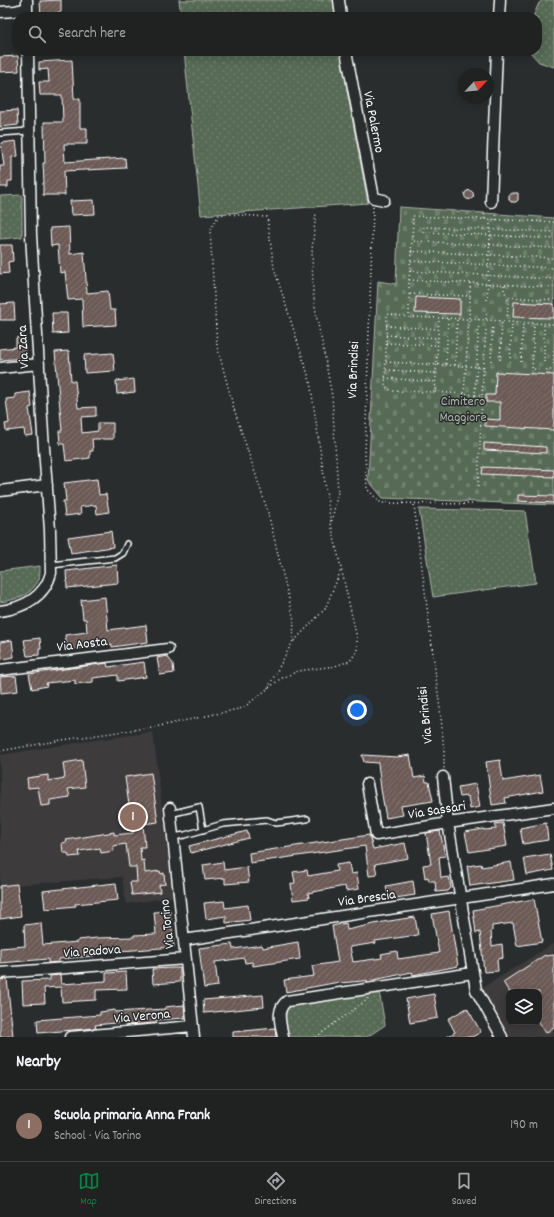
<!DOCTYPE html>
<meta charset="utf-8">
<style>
body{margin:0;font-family:Dekko,sans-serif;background:#2d2f2f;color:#f1f3f6}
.controls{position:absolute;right:12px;bottom:12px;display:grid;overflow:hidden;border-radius:8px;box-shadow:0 2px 10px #0003}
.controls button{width:36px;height:36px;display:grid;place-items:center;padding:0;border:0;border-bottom:1px solid #3d3f40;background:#202222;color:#f1f3f6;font:20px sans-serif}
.compass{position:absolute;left:458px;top:68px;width:36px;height:36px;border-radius:50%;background:#202222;box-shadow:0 2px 10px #0003;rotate:64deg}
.you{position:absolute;left:357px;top:710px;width:14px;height:14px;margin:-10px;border:3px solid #fff;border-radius:50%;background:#1a73e8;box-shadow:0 0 0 6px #1a73e833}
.badge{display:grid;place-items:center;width:26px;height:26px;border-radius:50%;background:#0b8043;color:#fff;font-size:13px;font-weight:700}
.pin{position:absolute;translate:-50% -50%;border:2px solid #fff;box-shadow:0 1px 4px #0006}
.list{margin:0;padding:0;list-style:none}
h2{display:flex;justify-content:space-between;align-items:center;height:52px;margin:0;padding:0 16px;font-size:17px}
h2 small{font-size:13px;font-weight:400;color:#a2a4a5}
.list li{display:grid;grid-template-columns:26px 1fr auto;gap:12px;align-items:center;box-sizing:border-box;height:72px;padding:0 16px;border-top:1px solid #3d3f40}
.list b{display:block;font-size:15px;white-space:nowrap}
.list p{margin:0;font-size:13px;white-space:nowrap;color:#a2a4a5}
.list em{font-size:13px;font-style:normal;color:#a2a4a5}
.icon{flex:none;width:22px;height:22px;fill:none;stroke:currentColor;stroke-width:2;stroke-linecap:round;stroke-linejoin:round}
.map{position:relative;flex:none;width:554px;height:1037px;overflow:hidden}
.search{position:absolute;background:#202222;box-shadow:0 2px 10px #0003;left:12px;right:12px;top:12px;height:44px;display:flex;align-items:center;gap:10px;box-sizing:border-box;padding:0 14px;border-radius:16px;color:#a2a4a5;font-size:15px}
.sheet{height:124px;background:#202222}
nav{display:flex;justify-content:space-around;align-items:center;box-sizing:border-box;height:56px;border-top:1px solid #3d3f40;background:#202222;font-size:11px;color:#a2a4a5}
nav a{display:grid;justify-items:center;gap:2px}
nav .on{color:#0b8043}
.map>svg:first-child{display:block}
.built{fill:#3e3a3a;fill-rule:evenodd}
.green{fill:url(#green-dots);stroke:#abb4aa}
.cemetery{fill:url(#cemetery-stones);stroke:#abb4aa}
.building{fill:url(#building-hatch);stroke:#fff}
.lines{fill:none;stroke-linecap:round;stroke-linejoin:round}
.lane-casing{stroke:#fff;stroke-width:8}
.street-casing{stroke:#fff;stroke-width:13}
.path{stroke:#fff;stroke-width:1.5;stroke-dasharray:1 3;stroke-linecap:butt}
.lane{stroke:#2a2d2e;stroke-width:5}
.street{stroke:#2a2d2e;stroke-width:10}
.labels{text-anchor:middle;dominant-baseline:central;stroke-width:3;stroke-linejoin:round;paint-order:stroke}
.street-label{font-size:14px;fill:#fff;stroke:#2a2d2e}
.park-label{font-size:14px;fill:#abb4aa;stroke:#2a2d2e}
</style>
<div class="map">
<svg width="554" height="1037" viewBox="0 0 554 1037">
<defs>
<pattern id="green-dots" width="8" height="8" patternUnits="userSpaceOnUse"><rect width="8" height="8" fill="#576a55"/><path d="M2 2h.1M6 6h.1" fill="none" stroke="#70806e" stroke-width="1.8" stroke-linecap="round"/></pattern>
<pattern id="cemetery-stones" width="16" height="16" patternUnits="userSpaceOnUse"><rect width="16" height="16" fill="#576a55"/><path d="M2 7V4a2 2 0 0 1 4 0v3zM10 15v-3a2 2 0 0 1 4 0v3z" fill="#70806e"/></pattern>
<pattern id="building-hatch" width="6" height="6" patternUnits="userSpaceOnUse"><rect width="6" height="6" fill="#6c5a56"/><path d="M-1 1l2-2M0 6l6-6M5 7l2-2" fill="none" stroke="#82736f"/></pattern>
</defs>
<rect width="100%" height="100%" fill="#2a2d2e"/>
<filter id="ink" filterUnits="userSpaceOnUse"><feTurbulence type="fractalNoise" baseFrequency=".025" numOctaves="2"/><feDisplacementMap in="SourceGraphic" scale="8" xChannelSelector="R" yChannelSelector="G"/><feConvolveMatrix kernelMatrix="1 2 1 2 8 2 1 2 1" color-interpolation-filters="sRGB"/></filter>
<g filter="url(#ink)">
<path class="built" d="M153,732L173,897L126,904L122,877L0,886V755L88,741Z
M554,943V1035L552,1037H510L482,988ZM509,992H539V1022H509Z"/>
<path class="green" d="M179,0H336L338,17H181Z
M543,0H554V67L539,62L529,51H537V17H533L539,3Z
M184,51H342L347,91L368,203L201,215Z
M22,195V237L0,239V196Z
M419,509L525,511L536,583L433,597Z
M40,566C40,570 40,576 39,579C32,595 16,600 0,602V571Z
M379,991L385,1025L367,1037H287L283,1014L286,1009L292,1006Z"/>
<path class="cemetery" d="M399,207L554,218V505L383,498L368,480L378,281L396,284Z"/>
<path class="building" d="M61,0V12H58V17H41L40,1Z
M18,56L19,71L0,72V57Z
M72,60L74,99H80V128H87V144H64L65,162L125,158L126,168L64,171L65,195H43V183H44L43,163H45L44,122H63L62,95H40L39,82H49L48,69L39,70V62Z
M17,110L18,125L0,127V111Z
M16,141L18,156L12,157V181H8V187H0V166H4L1,143Z
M464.5 195a4.5 4.5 0 1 1 9 0a4.5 4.5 0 1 1-9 0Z
M513,193H518V200L516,202H511L509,199V195Z
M94,200L95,214L71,215L70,201Z
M69,227L70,254L84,252L87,293L108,291L110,310H115L116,325L83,327L82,299L68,300L65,272L60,273L58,245L51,246L50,228Z
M0,245H12L13,261L8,262L9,273L0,274Z
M416,297L460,299V314L415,313Z
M514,302L554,304V318L513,317Z
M14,303L15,320H0V304Z
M52,313H67L68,333L53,334Z
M24,337L26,358L0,360V349L16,347V338Z
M69,351L71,381H75L78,408L96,407V416L81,417L82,433L98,431V423H113V439H92L93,451H90V458L66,461L64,444H60L59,431H62L55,352Z
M113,353L115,371L85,373L84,355Z
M496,372L554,375V430L485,426V419L500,420V402H486V395H495Z
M134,379L135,392L117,394L116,381Z
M30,392L32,407L29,408L33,435L25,436L24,429L6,431L5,424L9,423L6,399L15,398V394Z
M484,443L546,447V453L484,450Z
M483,467L554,470V477L482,474Z
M97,479L99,495L106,494L109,512L97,514L96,505L80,507L81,514L65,516L63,501H66L64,483Z
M518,495L554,496V503L518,501Z
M111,531L113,547L71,553L68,537Z
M117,565L118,583L67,588L66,571Z
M105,597L108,630L146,625L148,642L112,647V644L67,650L65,635L87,632L86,619H83L81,600Z
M40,638L41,649H39V655L27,656L24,640Z
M12,640L14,657L2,659L0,642Z
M167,656L173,664L174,673L160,675L157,658Z
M144,662L146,677L118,681V675L93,678V682L75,684V680L46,683L47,686L32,689L29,674L107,663L108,667Z
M16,676L18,691L1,693L0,677Z
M362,755L397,757L410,755L414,778L425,776L426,782H429L433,801L401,806L403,815L386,818L381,789L378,763L364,762Z
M82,760L85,787L68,789L70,797L50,800V805L41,806L38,787L28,788L27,778L48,775V781L65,778L63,763Z
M500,760L503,781L540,775L543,791L505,798L506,803L492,805L486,762Z
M151,773L158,822L143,824L145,847H140L141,861L144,860L145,873L160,871L161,874L164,873L165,884L159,885L160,892L132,895L130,882H137L136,867H129L126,844L113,846L114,851L101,853L100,848L79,851L80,856L69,857L68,853H63L62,843L67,842L66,840L114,832V835L133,833L125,777Z
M476,784L480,807L470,809L468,796L460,797L458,787Z
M503,823L507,846L469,852L465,832L484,829V830L496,829L495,824Z
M546,823L548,840L523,844L520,828Z
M247,831L249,838L191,853L189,846Z
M440,831L445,856L439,857L441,878L449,877L451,888L448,891L436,892L435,881H429L428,877L425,878L423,865L431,864L426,833Z
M369,835L373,849L405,843L408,858L375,864L377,875L369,876L365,846L250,863L249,853Z
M550,854L553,870L527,875L524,858Z
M223,862L224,870L247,867L249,882L225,884V878L205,880L203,865Z
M511,862L514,880L470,886L467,866L481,864L482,867Z
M349,863L351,874L357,873L359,889L346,891L345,886L308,893L309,898L293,900L291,884L295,883L293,872L307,870L308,876L337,871L336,865Z
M413,881L415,895L389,899L386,886Z
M116,883L118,900L75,904L76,906L45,909L43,891Z
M17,884L21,916L0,919V886Z
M534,899L542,942L517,946L513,923L492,926V931H491L492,946L502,944L503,958L497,959L498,971L484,972L480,932L476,933L473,910Z
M224,901L225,908L248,905L250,920L226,923V916L206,919L204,903Z
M170,911L174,947L93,953L94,956L59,959V962L48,963V959L0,963V948L25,946L24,925L41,923L43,945L78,942V940L97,938L134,937V935L156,934L154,912Z
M449,911L458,966L413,975L412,972L374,980L340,983L339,982L286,992L284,980L314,976L312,966L338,962L332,926L346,923L347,930L383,922L415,917L418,935L375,941L376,943L350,947L353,962L382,958L381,954L397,951L398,959L439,953L432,914Z
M298,942L300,959L253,966L252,962L245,963L244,958L215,962L218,986L204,988L199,948L232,944L233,949L262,945L263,948Z
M545,955V956L554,955V1027L546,1033L539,1022V992H509L503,982Z
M173,968H180V982L153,984L152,969Z
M126,972L127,989L96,990V1000L62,1002L61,987L44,988L45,1003L23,1004L22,981L50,980V976L60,975L61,984L106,981V973Z
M7,979L13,1036L0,1037V980Z
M434,994L438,1018L410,1023L406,999Z
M263,995L264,1007L204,1013L203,1000Z
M184,1005L185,1018L156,1020V1023L126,1025V1022L95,1025L96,1028L38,1033L37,1020L100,1015V1012L115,1010V1012L165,1009V1007Z
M467,1008L481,1032L472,1037H447L455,1032L448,1019Z
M275,1028L276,1037H233V1032Z"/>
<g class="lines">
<defs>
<path id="lane" d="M0,133L29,131
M51,565L115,558L123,553L127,544
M170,814L199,807L203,830
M172,837L185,835L223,824L267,820L276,823L307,819"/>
<path id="street" d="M27,0V17
M339,0L341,17
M0,12L15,11L27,8
M499,17L500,0
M346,51L374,198L384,200
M491,202L497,51
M0,368L39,364
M0,491L47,485
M0,611C23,608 45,597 51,573L50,530L43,434L31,235L28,51
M0,670L168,649
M443,777L448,823L476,990L502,1037
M367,784L376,835L448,823L554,808
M170,808L194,1037
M184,940L554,884
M0,973L186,959
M70,1037L193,1026
M283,1037C281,1024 275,1010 287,1001L473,973"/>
</defs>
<use href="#lane" class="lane-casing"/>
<use href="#street" class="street-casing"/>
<path class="path" d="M373,207L365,454L367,489L381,503L473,504
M484,219L485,212
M490,220V235L554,239
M496,220L497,212
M554,222L413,216L412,241L554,248
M411,251L554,258
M411,261L554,268
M410,271L554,279
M409,280L412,241
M470,283V296L409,294V280L554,287
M504,285V291L508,297
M409,294V317L469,319L470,296
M487,300L490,235L423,232L424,227L554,232
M554,300L508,297L507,322L554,324
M409,317L387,314L385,386L392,391L435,392L439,318
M479,319L475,395L464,394L469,319L502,321
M486,319L487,311
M534,323L532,369L553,370
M386,326L438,329
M386,335L438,338
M386,343L437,345
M554,351V370
M500,360L502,321L507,322
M491,361L493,321
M386,362L484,367
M510,362L512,322
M521,362L523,322
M544,362V323
M446,364L448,318
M455,365L457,319
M386,370L436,373
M385,378L435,382
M435,392L464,394
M475,395L482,396L478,487
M482,395L486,329
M414,505L441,717L444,752V769
M294,641L325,609L341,570
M268,688L293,641L294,620L267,509L234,409L217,346L210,230L219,215L227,214L267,217L274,268L310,381L331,524
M0,751L62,740L160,726L243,708L280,679L298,671L335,666L350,661L357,651V638L331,524L338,492L332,396L322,342L317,320L313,291L312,250L316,212
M316,1037L367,1000L368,998"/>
<use href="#lane" class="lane"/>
<use href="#street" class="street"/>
</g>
</g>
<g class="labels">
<g class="street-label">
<text transform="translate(373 122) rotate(79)">Via Palermo</text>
<text transform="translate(24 347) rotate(-93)">Via Zara</text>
<text transform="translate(354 370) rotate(-88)">Via Brindisi</text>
<text transform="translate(82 645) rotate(-7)">Via Aosta</text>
<text transform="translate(426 715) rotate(-96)">Via Brindisi</text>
<text transform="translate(437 811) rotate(-9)">Via Sassari</text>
<text transform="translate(367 899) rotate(-8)">Via Brescia</text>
<text transform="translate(168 924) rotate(-96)">Via Torino</text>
<text transform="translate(92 952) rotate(-4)">Via Padova</text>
<text transform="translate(142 1017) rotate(-5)">Via Verona</text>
</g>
<g class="park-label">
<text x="463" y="402">Cimitero<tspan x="463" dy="16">Maggiore</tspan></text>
</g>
</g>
</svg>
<div class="controls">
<button><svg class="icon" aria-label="layers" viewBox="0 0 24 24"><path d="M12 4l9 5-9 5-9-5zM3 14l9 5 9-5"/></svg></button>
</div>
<svg class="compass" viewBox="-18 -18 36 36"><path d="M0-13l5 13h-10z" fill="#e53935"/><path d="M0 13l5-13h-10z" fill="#a2a4a5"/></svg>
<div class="you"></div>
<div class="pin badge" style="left:133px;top:817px;background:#8d6e63">1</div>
<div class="search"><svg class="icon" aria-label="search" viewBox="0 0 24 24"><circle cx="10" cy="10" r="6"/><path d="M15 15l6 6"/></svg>Search here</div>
</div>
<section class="sheet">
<h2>Nearby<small></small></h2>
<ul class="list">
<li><span class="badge" style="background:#8d6e63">1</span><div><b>Scuola primaria Anna Frank</b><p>School · Via Torino</p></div><em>190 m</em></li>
</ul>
</section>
<nav>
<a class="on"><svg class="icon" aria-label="map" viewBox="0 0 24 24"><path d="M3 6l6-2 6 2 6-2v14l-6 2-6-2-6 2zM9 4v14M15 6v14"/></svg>Map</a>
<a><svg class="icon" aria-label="directions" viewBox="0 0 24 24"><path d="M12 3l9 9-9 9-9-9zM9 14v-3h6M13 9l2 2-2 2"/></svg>Directions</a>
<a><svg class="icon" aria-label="saved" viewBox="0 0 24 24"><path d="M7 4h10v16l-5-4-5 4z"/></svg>Saved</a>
</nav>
